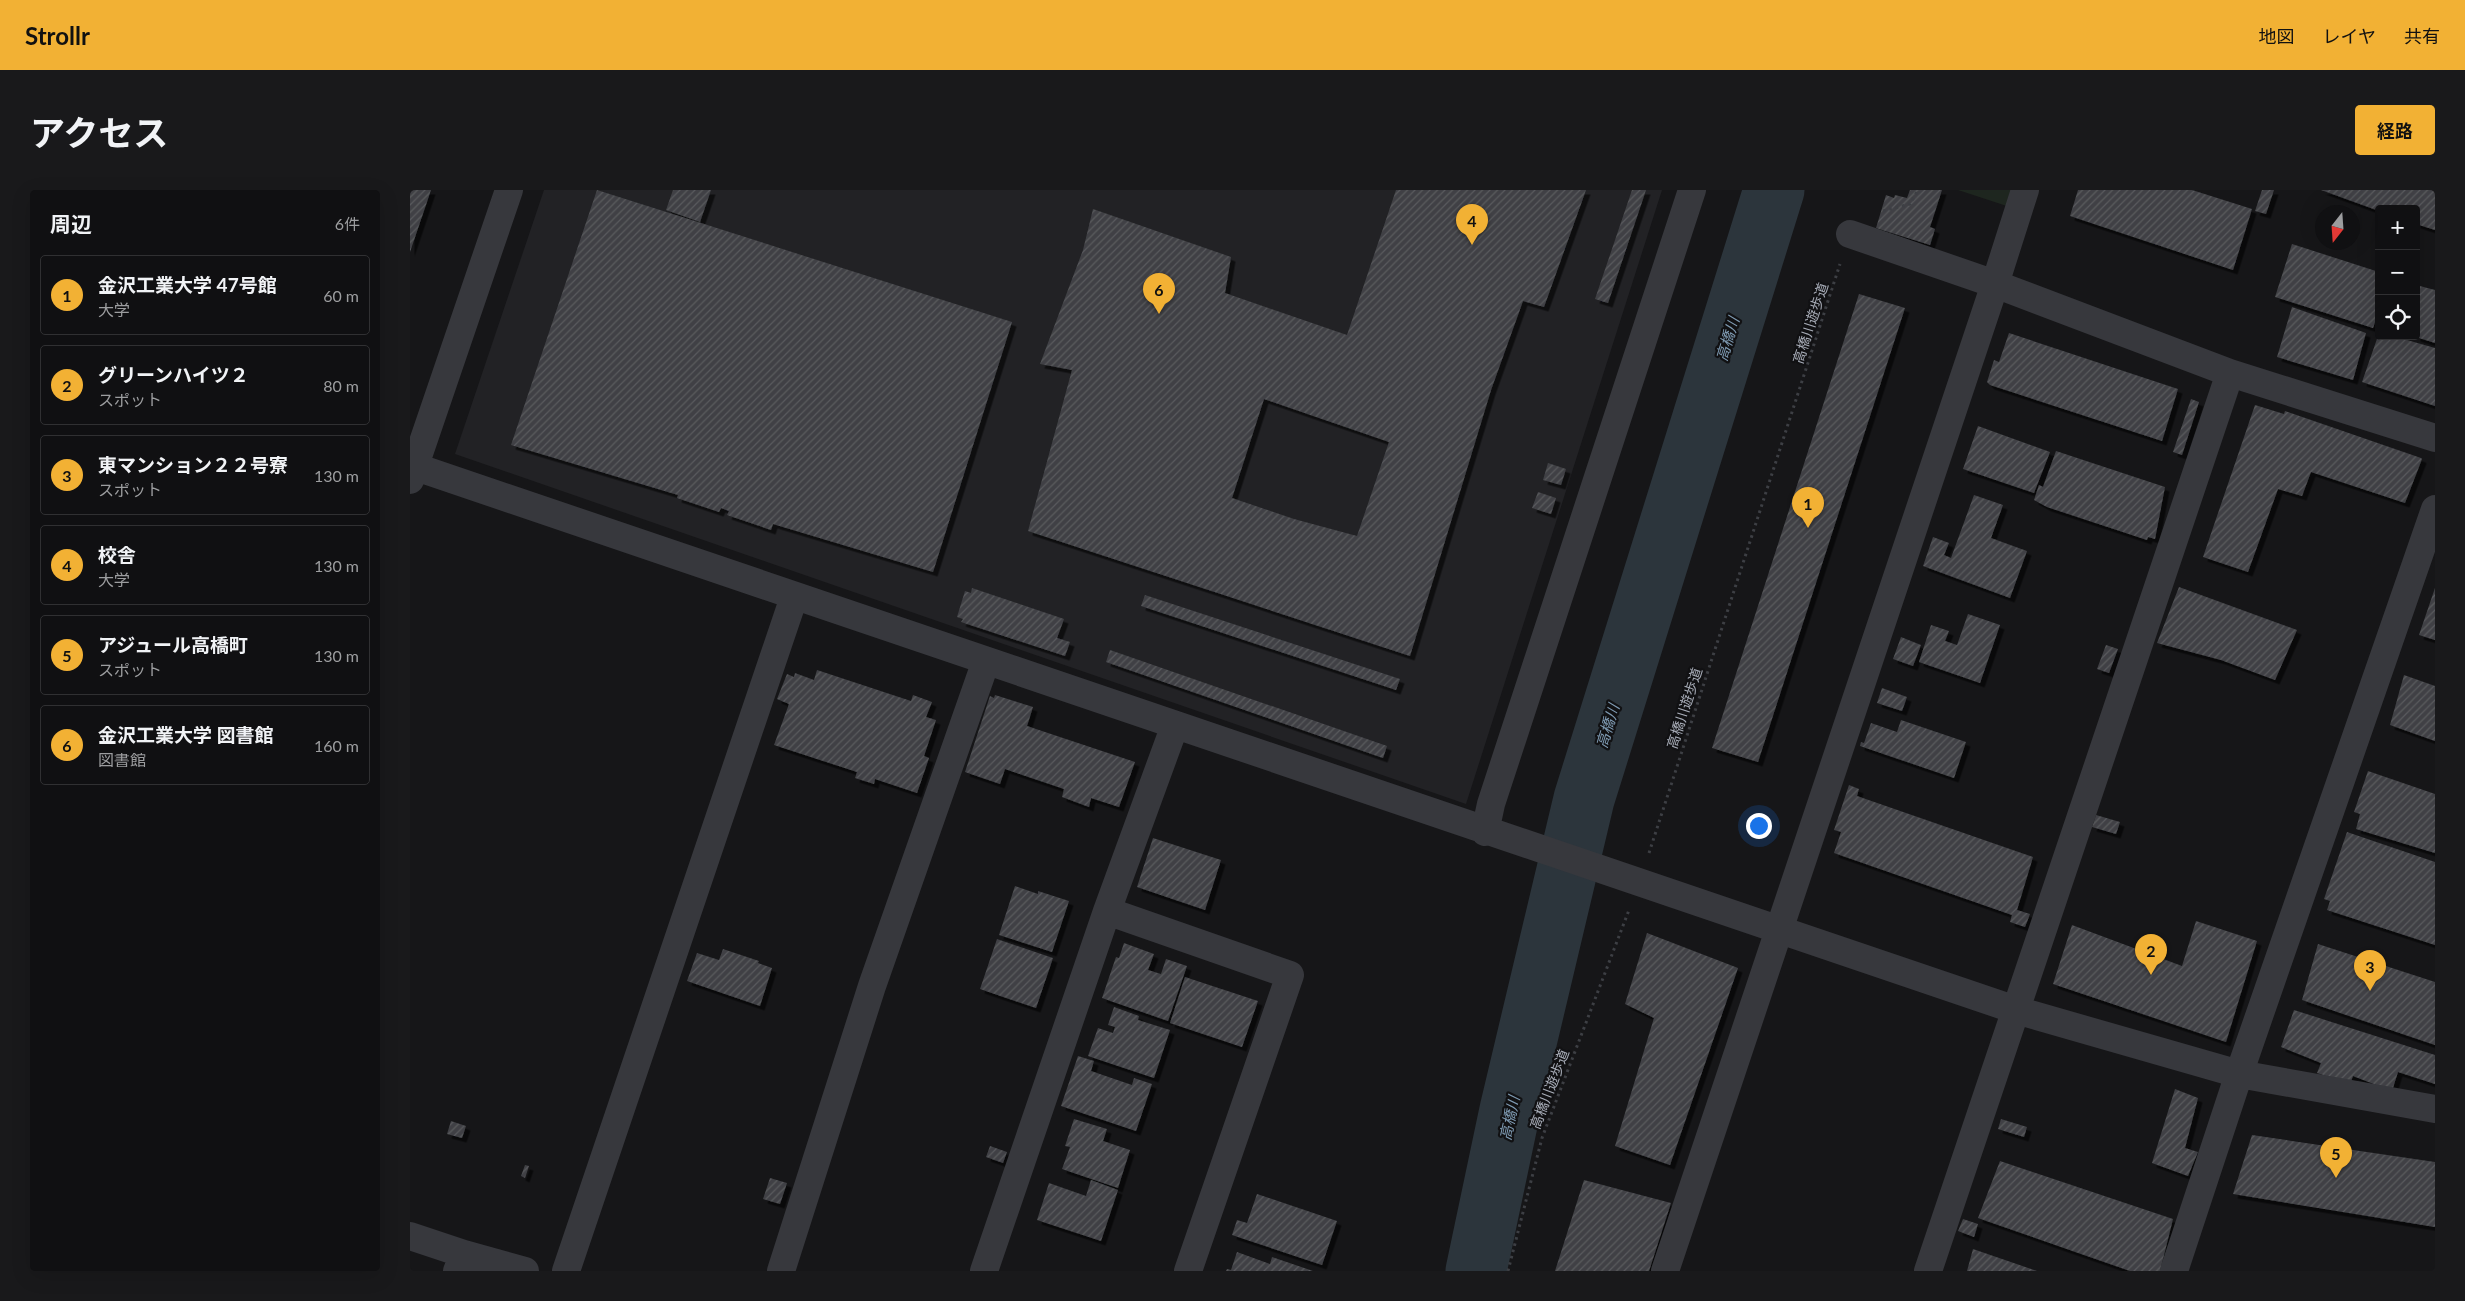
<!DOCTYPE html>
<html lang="ja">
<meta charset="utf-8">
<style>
body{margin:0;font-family:Lato,"Noto Sans JP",sans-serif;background:#19191b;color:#f1f3f6}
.controls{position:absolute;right:15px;top:15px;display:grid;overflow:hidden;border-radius:5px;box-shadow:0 5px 20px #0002}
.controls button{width:45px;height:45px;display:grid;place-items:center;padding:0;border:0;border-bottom:1px solid #303032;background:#101012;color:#f1f3f6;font:25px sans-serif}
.compass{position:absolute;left:1905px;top:15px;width:45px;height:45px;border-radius:50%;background:#101012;box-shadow:0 5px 20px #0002;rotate:197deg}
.you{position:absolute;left:1348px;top:635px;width:18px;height:18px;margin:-12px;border:4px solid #fff;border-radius:50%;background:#1a73e8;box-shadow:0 0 0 8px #1a73e833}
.badge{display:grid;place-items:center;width:32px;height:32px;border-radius:50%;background:#f2b134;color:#111;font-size:16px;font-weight:700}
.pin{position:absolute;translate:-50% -41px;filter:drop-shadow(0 1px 2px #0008)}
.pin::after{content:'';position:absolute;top:26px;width:18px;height:15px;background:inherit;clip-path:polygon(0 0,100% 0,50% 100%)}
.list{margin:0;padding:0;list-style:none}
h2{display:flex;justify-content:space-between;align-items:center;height:65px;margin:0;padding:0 20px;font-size:21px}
h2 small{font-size:16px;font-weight:400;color:#9c9d9f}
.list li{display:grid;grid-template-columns:32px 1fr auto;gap:15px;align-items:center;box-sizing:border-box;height:80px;margin:0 10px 10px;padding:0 10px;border:1px solid #303032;border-radius:5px}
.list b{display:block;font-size:19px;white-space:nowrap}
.list p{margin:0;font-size:16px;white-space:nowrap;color:#9c9d9f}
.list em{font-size:16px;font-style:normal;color:#9c9d9f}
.icon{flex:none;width:28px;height:28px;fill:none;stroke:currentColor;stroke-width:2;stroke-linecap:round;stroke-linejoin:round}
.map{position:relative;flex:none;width:2025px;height:1081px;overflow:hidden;border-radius:5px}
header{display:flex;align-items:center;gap:30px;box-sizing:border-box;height:70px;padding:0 25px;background:#f2b134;color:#111}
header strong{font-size:24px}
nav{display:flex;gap:28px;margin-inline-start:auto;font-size:18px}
.intro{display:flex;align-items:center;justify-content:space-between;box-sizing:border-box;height:120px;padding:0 30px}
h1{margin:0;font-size:35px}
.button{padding:12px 22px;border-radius:5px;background:#f2b134;color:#111;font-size:18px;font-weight:700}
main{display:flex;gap:30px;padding:0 30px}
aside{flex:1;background:#101012;border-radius:5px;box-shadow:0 5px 20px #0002}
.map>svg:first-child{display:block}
.built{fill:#222225}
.park{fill:#1e261f}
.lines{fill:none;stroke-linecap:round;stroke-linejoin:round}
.river{stroke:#2c353c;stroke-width:61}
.building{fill:url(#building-hatch);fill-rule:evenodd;filter:url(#shadow)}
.path{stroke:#3d3f44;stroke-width:3;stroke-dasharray:2.5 4;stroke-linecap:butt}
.minor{stroke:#37383d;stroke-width:28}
.labels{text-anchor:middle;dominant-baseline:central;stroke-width:4.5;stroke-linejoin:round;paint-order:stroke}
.street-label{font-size:14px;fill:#a8adb8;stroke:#111113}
.water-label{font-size:15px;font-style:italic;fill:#7f9bb3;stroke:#111113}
</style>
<header>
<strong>Strollr</strong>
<nav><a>地図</a><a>レイヤ</a><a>共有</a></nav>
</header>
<div class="intro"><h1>アクセス</h1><a class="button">経路</a></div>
<main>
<aside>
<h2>周辺<small>6件</small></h2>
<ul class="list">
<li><span class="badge">1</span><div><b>金沢工業大学 47号館</b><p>大学</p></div><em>60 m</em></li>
<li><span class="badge">2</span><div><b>グリーンハイツ２</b><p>スポット</p></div><em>80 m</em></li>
<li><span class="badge">3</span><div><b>東マンション２２号寮</b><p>スポット</p></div><em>130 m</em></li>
<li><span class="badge">4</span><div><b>校舎</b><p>大学</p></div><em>130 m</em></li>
<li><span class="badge">5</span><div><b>アジュール高橋町</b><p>スポット</p></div><em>130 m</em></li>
<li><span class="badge">6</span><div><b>金沢工業大学 図書館</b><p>図書館</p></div><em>160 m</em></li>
</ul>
</aside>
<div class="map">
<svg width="2025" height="1081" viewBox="0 0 2025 1081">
<defs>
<pattern id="building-hatch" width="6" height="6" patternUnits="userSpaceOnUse" patternTransform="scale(1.25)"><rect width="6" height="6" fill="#404145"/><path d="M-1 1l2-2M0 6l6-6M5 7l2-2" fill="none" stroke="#595a5e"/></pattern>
<filter id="shadow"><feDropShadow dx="4.5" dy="4.5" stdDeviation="0" flood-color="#0009"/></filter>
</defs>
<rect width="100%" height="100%" fill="#161618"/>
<path class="built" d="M134,0H1252L1056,614L45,264Z"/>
<path class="park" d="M1548,0H1615L1609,20Z"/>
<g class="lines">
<path class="river" d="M1066,1081L1100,920L1174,609L1364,0"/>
</g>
<path class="building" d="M0,0H21L0,62Z
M187,0L602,132L523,382L363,334L361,340L317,325L319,321L311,318L309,322L267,308L268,305L101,255Z
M263,0H301L290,32L256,20Z
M986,0H1176L1134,117L1113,111L1081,200L1000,466L618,341L662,180L630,174L673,60L683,19L821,67L815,103L937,145ZM854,209L979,252L947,346L884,329L822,308Z
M1222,0H1236L1198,113L1185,109Z
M1500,0H1532L1520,37L1525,39L1520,55L1466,38L1476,5L1484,8L1485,5L1497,8Z
M1668,0H1782L1842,19L1823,80L1660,26Z
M1852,0H1864L1856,24L1845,21Z
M1911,0H2025V40L2006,34V19H1969V21Z
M1882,54L1969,82V120L1963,138L1865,107Z
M2006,95L2025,100V153L2006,147Z
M1449,104L1495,118L1348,572L1302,558Z
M1882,117L1956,143L1943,190L1867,167Z
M1599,143L1768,199L1752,251L1580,195L1577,192L1584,170L1589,172Z
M1968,146H1983L2025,158V216L1952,192Z
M1781,209L1789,212L1772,265L1763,262Z
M1845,215L1874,224L1875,221L2011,268L2012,269L1995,313L1901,282L1892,306L1868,299L1838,382L1793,367Z
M1568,236L1640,262L1624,303L1553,279Z
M1646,261L1755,297L1745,349L1738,347L1737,350L1637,317L1624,310L1629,295L1633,297Z
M1138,273L1156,279L1151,295L1133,290Z
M1128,302L1146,308L1141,324L1122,318Z
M1564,305L1593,315L1581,348L1617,361L1600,408L1513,376L1523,347L1539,353L1534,365L1541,368Z
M1769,397L1887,440L1865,490L1811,470L1747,453Z
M562,398L654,429L647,448L660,452L655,466L551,432L553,429L547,427L555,401L561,403Z
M2025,398V450L2009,445Z
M735,405L990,489L986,500L731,416Z
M1558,424L1590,435L1570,493L1509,472L1521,435L1539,441L1535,451L1547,455Z
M1491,447L1511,455L1503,476L1483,469Z
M1696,455L1708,459L1699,483L1687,479Z
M700,460L977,556L973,568L696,472Z
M407,480L501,511L503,505L522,512L516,527L526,530L514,566L519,568L507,603L465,589L464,594L445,588L447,582L364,555L379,514L367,509L377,484L384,487L385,483L404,490Z
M1994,485L2025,496V551L1980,535Z
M1472,498L1497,507L1492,521L1467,513Z
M585,505L623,517L617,536L725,572L709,617L681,608L679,617L652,607L654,599L595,579L590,594L555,582L580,506L584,508Z
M1491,530L1556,552L1544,588L1450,556L1451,552L1454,553L1461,533L1487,542Z
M1958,581L2025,604V663L1946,639L1950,624L1944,622Z
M1439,595L1449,599L1447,606L1623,667L1607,720L1620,724L1615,737L1600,732L1602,725L1424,663L1431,642L1424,640Z
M1686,625L1710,632L1706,644L1682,637Z
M1937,642L2025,672V755L1917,720L1920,711L1914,709Z
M743,648L811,670L795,720L727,697Z
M605,696L628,704V701L659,711L642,762L589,745Z
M1786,731L1847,751L1816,852L1643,794L1662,735L1772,776Z
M1237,743L1328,778L1260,975L1205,956L1244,828L1215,814Z
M587,749L643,768L626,818L570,799Z
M714,753L744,764L738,780L751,784L756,769L777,776L758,831L692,808L706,767L709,768Z
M1908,754L2025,792V855L1892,810Z
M313,759L349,771L348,773L362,778L350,816L277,791L287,763L309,770Z
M775,787L848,811L832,857L760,833Z
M704,817L729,826L728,830L760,840L744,888L678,866L688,838L703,843L705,837L698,835Z
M1884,820L2025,865V894L1988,882L1982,901L1943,886L1940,894L1907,883L1911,873L1871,857Z
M668,866L684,871L681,881L722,895L724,888L742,894L726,941L651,916Z
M1765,899L1788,908L1775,958L1788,962L1778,986L1742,973Z
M664,929L697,939L693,951L720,960L708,998L652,979L660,957L655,956Z
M1591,929L1617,937L1614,947L1588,939Z
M41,931L56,936L52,948L37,944Z
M1842,945L2025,972V1037L1823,1004Z
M580,956L597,962L593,973L576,967Z
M1590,971L1763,1029L1750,1081H1720L1568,1028Z
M115,975L119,976L115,988L111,986Z
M360,988L377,993L370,1014L353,1009Z
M681,990L708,1000L691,1051L627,1030L639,993L676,1006Z
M1174,990L1261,1013L1239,1081H1145Z
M847,1004L927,1031L912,1075L822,1045L827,1030L837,1033Z
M1553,1029L1568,1034L1564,1047L1548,1041Z
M1563,1059L1627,1081H1557Z
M827,1062L860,1074L862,1067L903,1081H816L817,1079L821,1080Z"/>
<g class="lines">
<path class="path" d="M1473,21L1500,14L1508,0
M1239,663L1430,74
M1098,1081L1132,948L1219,720"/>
<path class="minor" d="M1820,183L2025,248
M0,275L1606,820L1829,884L2025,919
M0,290L99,0
M765,535L697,721L880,785L778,1081
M1075,642L1081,614L1282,0
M0,1046L54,1064L47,1081
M54,1064L115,1081
M156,1081L384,407
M371,1081L462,796L576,471
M574,1081L697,721
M1255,1081L1585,94L1440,44
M1518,1081L1820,183L1585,94L1615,0
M1764,1081L1829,884L2025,319"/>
</g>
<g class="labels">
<g class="street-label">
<text transform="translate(1400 133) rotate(-72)">高橋川遊歩道</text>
<text transform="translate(1274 518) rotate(-72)">高橋川遊歩道</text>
<text transform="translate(1139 899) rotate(-69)">高橋川遊歩道</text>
</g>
<g class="water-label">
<text transform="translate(1317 149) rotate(-73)">高橋川</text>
<text transform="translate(1197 536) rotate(-73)">高橋川</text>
<text transform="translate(1099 928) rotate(-78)">高橋川</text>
</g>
</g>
</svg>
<div class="controls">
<button>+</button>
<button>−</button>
<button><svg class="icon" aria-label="locate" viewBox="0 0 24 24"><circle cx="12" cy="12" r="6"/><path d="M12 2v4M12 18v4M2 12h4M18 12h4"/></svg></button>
</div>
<svg class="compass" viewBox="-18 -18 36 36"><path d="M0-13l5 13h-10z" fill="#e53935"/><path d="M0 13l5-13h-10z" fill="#9c9d9f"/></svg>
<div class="you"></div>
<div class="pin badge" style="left:1398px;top:338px">1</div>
<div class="pin badge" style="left:1741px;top:785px">2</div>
<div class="pin badge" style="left:1960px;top:801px">3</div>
<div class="pin badge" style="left:1062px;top:55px">4</div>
<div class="pin badge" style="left:1926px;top:988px">5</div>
<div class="pin badge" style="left:749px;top:124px">6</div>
</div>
</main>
